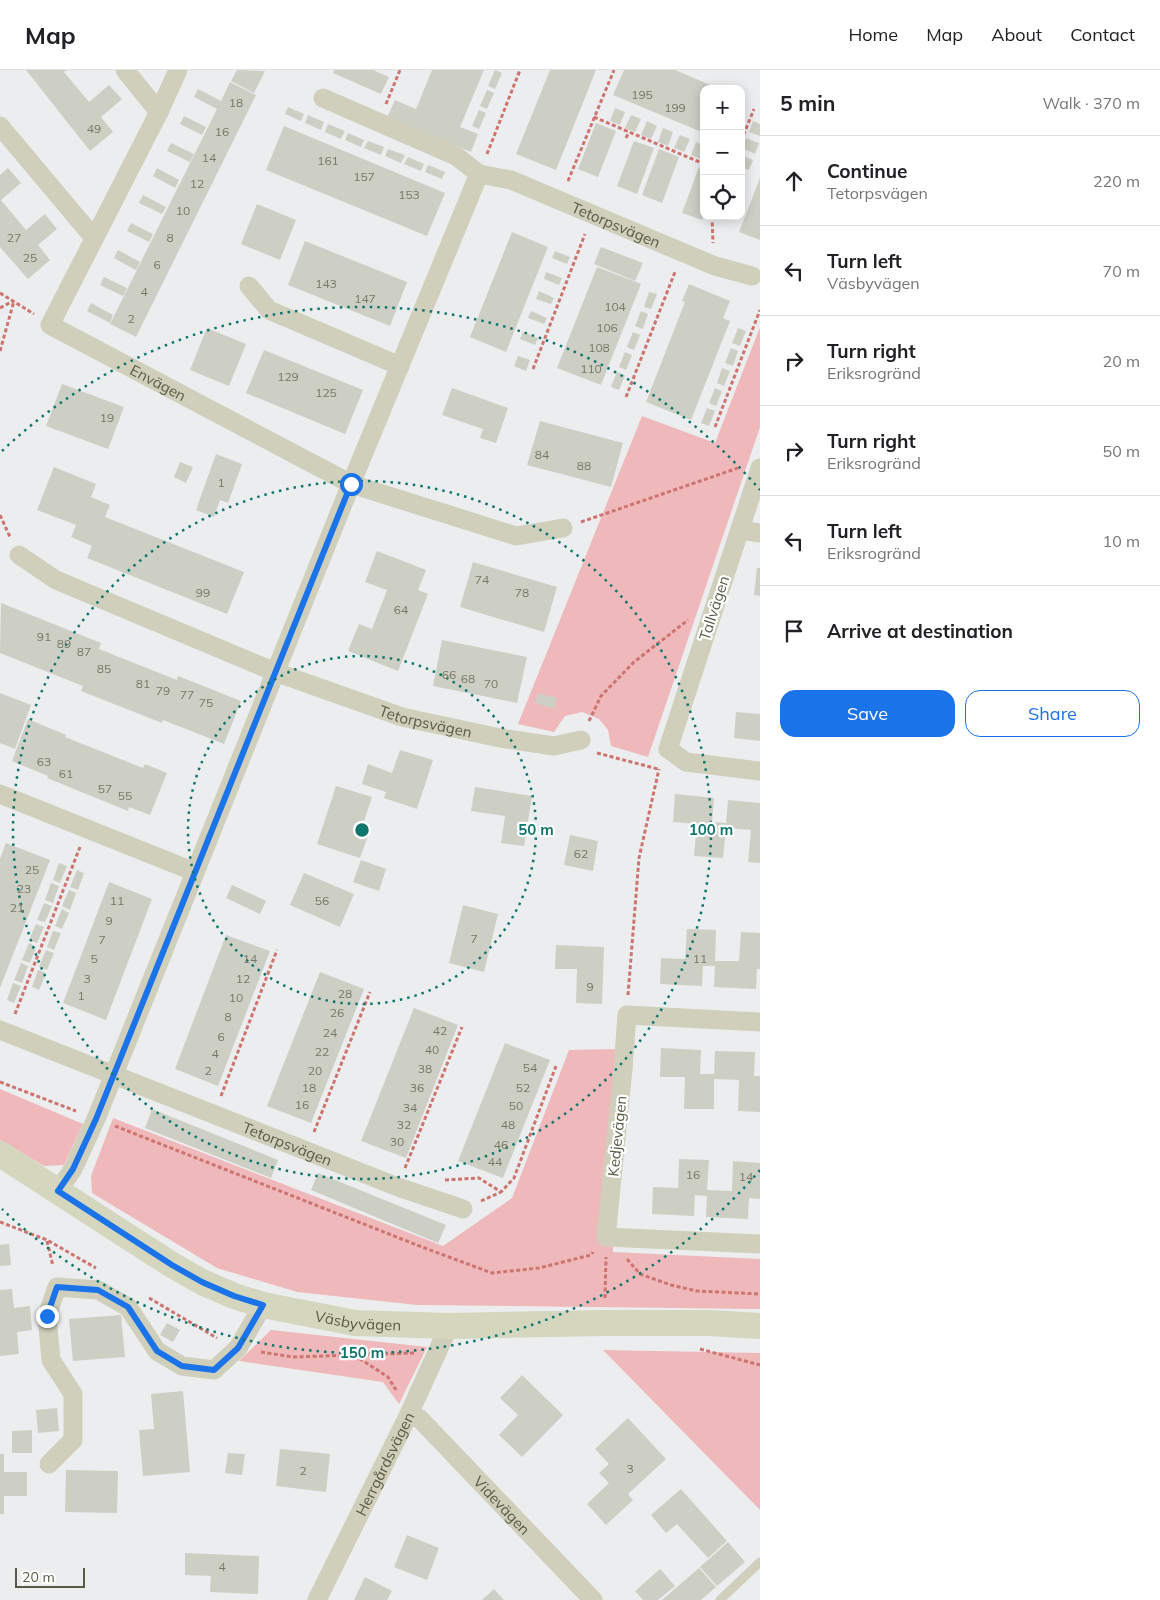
<!DOCTYPE html>
<meta charset="utf-8">
<style>
body{margin:0;font-family:Mulish,sans-serif;background:#f6f6f6;color:#202124}
.controls{position:absolute;right:15px;top:15px;display:grid;overflow:hidden;border-radius:10px;box-shadow:0 2px 12px #0003}
.controls button{width:45px;height:45px;display:grid;place-items:center;padding:0;border:0;border-bottom:1px solid #e0e0e0;background:#fff;color:#202124;font:25px sans-serif}
.scale{position:absolute;left:15px;bottom:12px;width:70px;box-sizing:border-box;padding-left:5px;border:2px solid #595a44;border-top:0;font-size:14px;line-height:18px;white-space:nowrap;color:#595a44;-webkit-text-stroke:4px #fff;paint-order:stroke}
.stop{position:absolute;width:15px;height:15px;margin:-11px;border:4px solid #1a73e8;border-radius:50%;background:#fff}
.stop.end{background:#1a73e8;border-color:#fff;box-shadow:0 1px 5px #0008}
.list{margin:0;padding:0;list-style:none}
h2{display:flex;justify-content:space-between;align-items:center;height:65px;margin:0;padding:0 20px;font-size:21px}
h2 small{font-size:16px;font-weight:400;color:#757577}
.list li{display:grid;grid-template-columns:32px 1fr auto;gap:15px;align-items:center;box-sizing:border-box;height:90px;padding:0 20px;border-top:1px solid #e0e0e0}
.list b{display:block;font-size:19px;white-space:nowrap}
.list p{margin:0;font-size:16px;white-space:nowrap;color:#757577}
.list em{font-size:16px;font-style:normal;color:#757577}
.actions{display:flex;gap:10px;padding:15px 20px}
.actions a{flex:1;padding:11px 0;border:1px solid #1a73e8;border-radius:15px;text-align:center;font-size:18px;color:#1a73e8}
.actions .main{background:#1a73e8;color:#fff}
.icon{flex:none;width:28px;height:28px;fill:none;stroke:currentColor;stroke-width:2;stroke-linecap:round;stroke-linejoin:round}
.map{position:relative;flex:none;width:760px;height:1530px;overflow:hidden}
header{display:flex;align-items:center;gap:30px;box-sizing:border-box;height:70px;padding:0 25px;background:#fff;border-bottom:1px solid #e0e0e0}
header strong{font-size:24px}
nav{display:flex;gap:28px;margin-inline-start:auto;font-size:18px}
main{display:flex}
aside{flex:1;background:#fff}
.map>svg:first-child{display:block}
.green{fill:#efb8bb}
.building{fill:#cdcfc5}
.lines{fill:none;stroke-linecap:round;stroke-linejoin:round}
.path{stroke:#cd746f;stroke-width:3;stroke-dasharray:4 2.5;stroke-linecap:butt}
.lane{stroke:#cfcfbc;stroke-width:9}
.street{stroke:#cfcfbc;stroke-width:19}
.secondary{stroke:#d4d6be;stroke-width:26}
.route{stroke:#1a73e8;stroke-width:6}
.ring{fill:none;stroke:#0f766e;stroke-width:2.5;stroke-dasharray:2.5 5}
.labels{text-anchor:middle;dominant-baseline:central;stroke-width:4.5;stroke-linejoin:round;paint-order:stroke}
.number-label{font-size:12px;fill:#767764}
.street-label{font-size:15px;fill:#595a44;stroke:#fff}
.centre{fill:#0f766e;stroke:#fff;stroke-width:2.5}
.ring-label{font-size:15px;text-anchor:middle;font-weight:bold;fill:#0f766e;stroke:#fff;stroke-width:4.5;stroke-linejoin:round;paint-order:stroke}
</style>
<header>
<strong>Map</strong>
<nav><a>Home</a><a>Map</a><a>About</a><a>Contact</a></nav>
</header>
<main>
<div class="map">
<svg width="760" height="1530" viewBox="0 0 760 1530">
<rect width="100%" height="100%" fill="#ecedef"/>
<path class="green" d="M760,257V357L648,687L611,676L608,660L599,649L582,642L565,646L554,662L518,654L642,346L715,373Z
M616,979L613,1182L760,1189V1239L417,1235L297,1222L217,1198L92,1123L91,1106L113,1048L443,1176L512,1128L569,980Z
M0,1019L83,1054L64,1095L44,1096L0,1070Z
M271,1260L427,1277L399,1334L383,1312L239,1291Z
M603,1280L760,1283V1440Z"/>
<path class="building" d="M26,0H67L64,2L89,32L109,15L122,29L101,47L113,62L90,81Z
M237,0L265,1L254,23L231,11Z
M334,0H373L389,7L381,24L333,3Z
M432,0H484L460,57L478,64L471,82L387,48L395,30L416,39Z
M495,0L502,3L495,19L488,16Z
M550,0H596L556,100L516,84Z
M624,0H675L720,19H704V63L613,25Z
M230,12L256,25L136,267L110,254L217,39L194,27L198,19L221,31Z
M487,20L494,23L487,39L480,36Z
M288,37L304,44L301,51L285,44Z
M615,38L625,42L620,55L610,51Z
M479,40L486,43L479,59L472,56Z
M308,45L324,52L321,60L305,53Z
M631,45L641,49L635,62L625,58Z
M184,46L206,57L202,65L180,54Z
M647,51L657,56L651,69L641,65Z
M753,51L760,54V66L749,62Z
M596,53L616,61L598,107L578,99Z
M328,54L345,61L341,69L325,62Z
M284,56L445,123L427,166L266,100Z
M663,58L673,62L668,76L658,72Z
M348,63L364,70L361,77L345,70Z
M680,65L690,69L684,82L674,78Z
M746,68L759,73L755,84L742,78Z
M368,71L384,77L381,85L364,78Z
M634,71L654,78L637,124L617,116Z
M696,72L704,75V82L701,89L691,85Z
M171,73L194,84L190,92L167,81Z
M388,79L405,85L401,93L385,86Z
M659,79L679,87L662,133L642,125Z
M741,85L753,90L749,100L741,97Z
M408,87L424,94L421,101L404,94Z
M428,95L445,102L442,109L425,102Z
M699,97L704,99V145L702,150L682,143Z
M8,98L21,113L1,130L26,160L45,144L57,159L38,175L50,190L28,209L0,177V105Z
M157,98L179,110L175,118L153,106Z
M760,108V170L739,162Z
M143,125L166,137L162,144L139,133Z
M257,134L296,150L280,190L241,174Z
M131,153L153,164L149,172L127,161Z
M512,162L548,177L506,282L470,267Z
M305,171L407,212L390,256L288,215Z
M601,177L643,193L635,211L594,194Z
M118,180L140,192L136,200L114,188Z
M555,181L570,187L567,194L552,188Z
M597,197L641,214L601,315L557,298Z
M546,202L562,208L559,215L544,209Z
M104,207L127,218L123,226L100,215Z
M689,214L730,231L723,248L730,251L691,350L646,332L685,232L682,231Z
M539,221L554,228L551,234L536,229Z
M649,222L657,224L651,239L644,237Z
M91,233L113,245L110,253L87,241Z
M531,241L547,248L544,254L528,248Z
M641,241L648,244L643,259L635,256Z
M207,258L246,274L229,316L190,300Z
M738,258L746,261L740,276L732,273Z
M523,262L538,268L535,275L520,269Z
M633,262L640,265L634,280L627,277Z
M731,278L738,281L733,296L725,293Z
M264,280L363,320L345,364L246,323Z
M625,282L632,285L626,300L619,297Z
M518,286L530,290L526,301L514,296Z
M722,298L730,301L724,316L717,313Z
M617,302L625,305L619,320L611,317Z
M62,314L124,337L108,379L46,356Z
M452,318L508,338L496,373L480,368L483,359L442,345Z
M715,318L722,321L716,336L709,333Z
M707,338L715,341L709,356L701,353Z
M540,351L623,373L611,417L527,395Z
M216,384L242,394L228,433L220,430L214,447L196,440Z
M180,392L193,397L186,413L174,407Z
M54,397L96,414L91,427L110,435L105,447L244,502L227,544L87,488L92,476L71,467L76,455L37,440Z
M377,481L426,500L418,520L428,524L398,601L348,581L359,554L372,559L387,520L365,512Z
M473,492L557,517L544,562L460,537Z
M757,498H760V526L754,525Z
M1,533L101,573L99,579L177,610L178,606L241,631L224,674L163,650L162,653L81,621L83,616L0,583Z
M442,570L527,587L517,633L433,616Z
M0,623L31,635L15,679L0,673Z
M538,623L557,628L554,639L535,633Z
M736,642L760,644V671L734,668Z
M28,649L66,665L65,667L143,698L145,694L167,703L150,745L129,737L128,741L47,708L48,706L12,691Z
M400,680L433,690L417,739L384,728L386,722L362,714L368,694L392,703Z
M336,716L372,727L362,757L370,760L360,788L317,774Z
M475,717L532,726L524,776L501,773L505,746L471,741Z
M675,724L714,728L712,752L726,753L728,730L760,733V793L748,792L751,760L726,758L723,788L694,786L697,754L673,752Z
M570,765L598,771L593,801L564,795Z
M6,773L50,790L0,918V789Z
M361,790L386,799L379,821L353,812Z
M59,793L67,796L60,813L53,810Z
M77,800L84,803L78,820L70,817Z
M304,803L354,824L340,857L290,835Z
M109,812L152,829L106,950L63,933Z
M51,813L59,816L53,833L45,830Z
M232,815L266,831L260,844L226,828Z
M69,820L76,823L70,840L62,836Z
M44,833L52,836L45,852L37,850Z
M463,835L498,844L484,902L449,893Z
M62,839L69,843L62,859L55,856Z
M36,854L44,857L37,873L29,870Z
M687,859L716,860L715,891H739L741,862L760,863V899H757L756,919L714,917L715,896H703L702,916L660,914L661,888L685,889Z
M53,861L61,863L54,880L47,877Z
M226,865L270,881L218,1016L175,999Z
M29,873L36,877L30,893L22,890Z
M556,875L604,877L602,934L576,933L577,899H555Z
M46,880L54,883L47,900L39,897Z
M21,893L28,896L22,913L14,910Z
M38,900L46,903L39,920L32,917Z
M320,902L364,919L311,1053L267,1036Z
M13,913L21,916L14,933L7,930Z
M414,938L458,955L406,1088L361,1071Z
M505,973L550,990L503,1108L458,1091Z
M661,978L701,980L700,1004H714L715,981L755,982L754,1006H760V1042L738,1041L739,1010L714,1009V1039H684L685,1007H660Z
M152,1039L278,1090L271,1108L145,1058Z
M679,1089L709,1090L707,1120L732,1121L733,1091L760,1093V1129L749,1128L748,1149L706,1147L707,1126L695,1125L694,1146L652,1144L653,1117L678,1118Z
M318,1103L446,1155L438,1173L311,1120Z
M9,1174L11,1195L0,1196V1175Z
M12,1219L14,1238L30,1236L32,1260L17,1262L19,1284L0,1286V1220Z
M121,1245L125,1287L73,1291L69,1249Z
M167,1253L180,1260L173,1272L160,1265Z
M522,1305L563,1345L522,1387L499,1365L518,1345L500,1328Z
M183,1321L190,1402L143,1406L139,1360L154,1359L151,1324Z
M57,1338L59,1361L38,1363L36,1340Z
M628,1348L666,1389L628,1424L633,1430L606,1455L587,1434L609,1413L599,1403L609,1394L595,1379Z
M32,1360V1383H12V1361Z
M280,1379L330,1384L326,1422L276,1416Z
M228,1383L245,1384L242,1405L225,1403Z
M0,1384H4V1402H27V1426H4V1444H0Z
M66,1400L118,1401L117,1443L65,1442Z
M681,1419L727,1471L708,1488L677,1454L666,1463L651,1445Z
M407,1465L439,1478L427,1510L394,1497Z
M728,1472L745,1492L717,1516L700,1497Z
M185,1483L259,1486L258,1524L210,1522L211,1506L185,1505Z
M699,1498L716,1517L701,1530H662Z
M660,1499L675,1516L658,1530H643L635,1521Z
M365,1507L392,1521L387,1530H354Z
M494,1519L504,1530H482Z"/>
<g class="lines">
<path class="path" d="M386,34L400,0
M594,47L704,94
M626,68L629,62
M741,71L754,39
M487,84L520,0
M568,111L614,0
M712,146L713,173
M0,223L34,244
M0,238L13,231
M0,281L14,231
M533,299L585,164
M626,327L675,202
M715,357L760,240
M0,445L10,467
M581,452L738,398
M589,651L601,626L634,592L688,550
M597,683L658,699
M628,925L639,788L659,699
M15,944L80,777
M0,1012L76,1041
M221,1026L277,880
M115,1056L422,1177L492,1203L539,1198L591,1185L593,1182
M314,1062L370,922
M405,1098L462,957
M445,1110L479,1108L501,1122L514,1108L556,996
M481,1131L501,1122
M0,1152L47,1170L96,1198
M47,1171L53,1196
M627,1189L640,1204L671,1215L697,1221L760,1224
M149,1228L217,1268
M605,1228L606,1187
M700,1279L760,1295
M261,1282L293,1287L414,1283
M354,1285L388,1307L396,1320"/>
<path class="lane" d="M720,1530L760,1492"/>
<g class="street">
<path d="M125,0L159,42"/>
<path id="s1" d="M178,0L159,42L50,255L351,414L516,466L563,458"/>
<path d="M323,28L456,86L479,104"/>
<path d="M0,56L94,168"/>
<path d="M249,216L269,240L400,296"/>
<path d="M760,398L668,679L686,692L760,701"/>
<path d="M740,460L760,463"/>
<path id="s2" d="M19,485L56,510L275,602L402,647L500,668L554,676L581,670"/>
<path d="M0,724L195,802"/>
<path d="M760,952L627,945L623,999L606,1167L760,1174"/>
<path id="s3" d="M0,960L398,1117L463,1139"/>
<path id="s4" d="M58,1121L73,1099L96,1049L351,414L479,104L511,110L715,196L752,206"/>
<path id="s5" d="M409,1344L420,1349L593,1530"/>
<path d="M49,1394L73,1370V1324L51,1290L47,1246L57,1217L98,1220L128,1237L157,1281L182,1296L214,1300L238,1278L263,1235"/>
<path id="s6" d="M317,1530L409,1344L449,1256"/>
</g>
<path class="secondary" id="s7" d="M0,1084L172,1195L202,1212L234,1226L263,1235L355,1253L449,1256L604,1253H709L760,1256"/>
</g>
<g class="lines">
<path class="route" d="M47,1246L57,1217L98,1220L128,1237L157,1281L182,1296L214,1300L238,1278L263,1235L234,1226L202,1212L172,1195L58,1121L73,1099L96,1049L351,414"/>
</g>
<g class="ring">
<circle cx="362" cy="760" r="174"/>
<circle cx="362" cy="760" r="349"/>
<path d="M760 1100A523 523 0 0 1 2 1139M2 381A523 523 0 0 1 760 420"/>
</g>
<g class="labels">
<g class="number-label">
<text x="642" y="24">195</text>
<text x="236" y="32">18</text>
<text x="675" y="37">199</text>
<text x="94" y="58">49</text>
<text x="222" y="61">16</text>
<text x="209" y="87">14</text>
<text x="328" y="90">161</text>
<text x="364" y="106">157</text>
<text x="197" y="113">12</text>
<text x="409" y="124">153</text>
<text x="183" y="140">10</text>
<text x="14" y="167">27</text>
<text x="170" y="167">8</text>
<text x="30" y="187">25</text>
<text x="157" y="194">6</text>
<text x="326" y="213">143</text>
<text x="144" y="221">4</text>
<text x="365" y="228">147</text>
<text x="615" y="236">104</text>
<text x="131" y="248">2</text>
<text x="607" y="257">106</text>
<text x="599" y="277">108</text>
<text x="591" y="298">110</text>
<text x="288" y="306">129</text>
<text x="326" y="322">125</text>
<text x="107" y="347">19</text>
<text x="542" y="384">84</text>
<text x="584" y="395">88</text>
<text x="221" y="412">1</text>
<text x="482" y="509">74</text>
<text x="203" y="522">99</text>
<text x="522" y="522">78</text>
<text x="401" y="539">64</text>
<text x="44" y="566">91</text>
<text x="64" y="573">89</text>
<text x="84" y="581">87</text>
<text x="104" y="598">85</text>
<text x="449" y="604">66</text>
<text x="468" y="608">68</text>
<text x="143" y="613">81</text>
<text x="491" y="613">70</text>
<text x="163" y="620">79</text>
<text x="187" y="624">77</text>
<text x="206" y="632">75</text>
<text x="44" y="691">63</text>
<text x="66" y="703">61</text>
<text x="105" y="718">57</text>
<text x="125" y="725">55</text>
<text x="581" y="783">62</text>
<text x="32" y="799">25</text>
<text x="24" y="818">23</text>
<text x="117" y="830">11</text>
<text x="322" y="830">56</text>
<text x="17" y="837">21</text>
<text x="109" y="850">9</text>
<text x="474" y="868">7</text>
<text x="102" y="869">7</text>
<text x="94" y="888">5</text>
<text x="250" y="888">14</text>
<text x="700" y="888">11</text>
<text x="87" y="908">3</text>
<text x="243" y="908">12</text>
<text x="590" y="916">9</text>
<text x="345" y="923">28</text>
<text x="81" y="925">1</text>
<text x="236" y="927">10</text>
<text x="337" y="942">26</text>
<text x="228" y="946">8</text>
<text x="440" y="960">42</text>
<text x="330" y="962">24</text>
<text x="221" y="966">6</text>
<text x="432" y="979">40</text>
<text x="322" y="981">22</text>
<text x="215" y="983">4</text>
<text x="530" y="997">54</text>
<text x="425" y="998">38</text>
<text x="208" y="1000">2</text>
<text x="315" y="1000">20</text>
<text x="309" y="1017">18</text>
<text x="417" y="1017">36</text>
<text x="523" y="1017">52</text>
<text x="302" y="1034">16</text>
<text x="516" y="1035">50</text>
<text x="410" y="1037">34</text>
<text x="404" y="1054">32</text>
<text x="508" y="1054">48</text>
<text x="397" y="1071">30</text>
<text x="501" y="1074">46</text>
<text x="495" y="1091">44</text>
<text x="693" y="1104">16</text>
<text x="746" y="1106">14</text>
<text x="630" y="1398">3</text>
<text x="303" y="1400">2</text>
<text x="222" y="1496">4</text>
</g>
<g class="street-label">
<text stroke="none"><textPath href="#s4" startOffset="1248">Tetorpsvägen</textPath></text>
<text stroke="none"><textPath href="#s1" startOffset="408">Envägen</textPath></text>
<text transform="translate(714 538) rotate(-72)">Tallvägen</text>
<text stroke="none"><textPath href="#s2" startOffset="441">Tetorpsvägen</textPath></text>
<text transform="translate(617 1066) rotate(-84)">Kedjevägen</text>
<text stroke="none"><textPath href="#s3" startOffset="309">Tetorpsvägen</textPath></text>
<text stroke="none"><textPath href="#s7" startOffset="401">Väsbyvägen</textPath></text>
<text stroke="none"><textPath href="#s6" startOffset="152">Herrgårdsvägen</textPath></text>
<text stroke="none"><textPath href="#s5" startOffset="131">Videvägen</textPath></text>
</g>
</g>
<circle cx="362" cy="760" r="8" class="centre"/>
<g class="ring-label">
<text x="536" y="765">50 m</text>
<text x="711" y="765">100 m</text>
<text x="362" y="1288">150 m</text>
</g>
</svg>
<div class="controls">
<button>+</button>
<button>−</button>
<button><svg class="icon" aria-label="locate" viewBox="0 0 24 24"><circle cx="12" cy="12" r="6"/><path d="M12 2v4M12 18v4M2 12h4M18 12h4"/></svg></button>
</div>
<div class="scale">20 m</div>
<div class="stop" style="left:351px;top:414px"></div>
<div class="stop end" style="left:47px;top:1246px"></div>
</div>
<aside>
<h2>5 min<small>Walk · 370 m</small></h2>
<ul class="list">
<li><svg class="icon" aria-label="ahead" viewBox="0 0 24 24"><path d="M12 20V5M6 11l6-6 6 6"/></svg><div><b>Continue</b><p>Tetorpsvägen</p></div><em>220 m</em></li>
<li><svg class="icon" aria-label="left" viewBox="0 0 24 24"><path d="M17 20v-9H6M10 6l-5 5 5 5"/></svg><div><b>Turn left</b><p>Väsbyvägen</p></div><em>70 m</em></li>
<li><svg class="icon" aria-label="right" viewBox="0 0 24 24"><path d="M7 20v-9h11M14 6l5 5-5 5"/></svg><div><b>Turn right</b><p>Eriksrogränd</p></div><em>20 m</em></li>
<li><svg class="icon" aria-label="right" viewBox="0 0 24 24"><path d="M7 20v-9h11M14 6l5 5-5 5"/></svg><div><b>Turn right</b><p>Eriksrogränd</p></div><em>50 m</em></li>
<li><svg class="icon" aria-label="left" viewBox="0 0 24 24"><path d="M17 20v-9H6M10 6l-5 5 5 5"/></svg><div><b>Turn left</b><p>Eriksrogränd</p></div><em>10 m</em></li>
<li><svg class="icon" aria-label="arrive" viewBox="0 0 24 24"><path d="M6 21V4h12l-3 4 3 4H6"/></svg><div><b>Arrive at destination</b></div></li>
</ul>
<div class="actions"><a class="main">Save</a><a>Share</a></div>
</aside>
</main>
